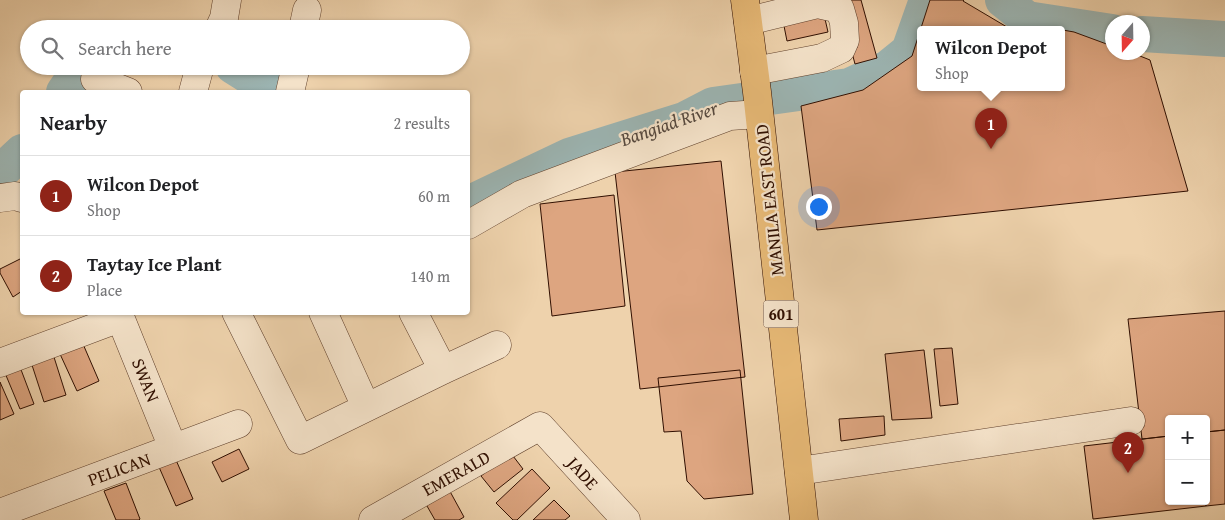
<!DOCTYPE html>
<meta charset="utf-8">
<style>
body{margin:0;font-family:"Gentium Book Plus",serif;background:#f2f2f2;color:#202124}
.controls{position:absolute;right:15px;bottom:15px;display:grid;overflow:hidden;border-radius:5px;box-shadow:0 1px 4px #0004}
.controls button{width:45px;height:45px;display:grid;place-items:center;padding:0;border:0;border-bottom:1px solid #e0e0e0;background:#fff;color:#202124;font:25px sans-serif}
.compass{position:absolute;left:1105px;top:15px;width:45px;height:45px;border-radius:50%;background:#fff;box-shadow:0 1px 4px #0004;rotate:200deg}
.you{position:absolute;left:818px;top:206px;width:18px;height:18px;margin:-12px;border:4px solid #fff;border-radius:50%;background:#1a73e8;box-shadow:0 0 0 8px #1a73e833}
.badge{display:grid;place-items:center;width:32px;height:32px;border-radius:50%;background:#8f2418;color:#fff;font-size:16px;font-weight:700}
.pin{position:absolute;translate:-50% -41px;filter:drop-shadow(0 1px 2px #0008)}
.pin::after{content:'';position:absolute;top:26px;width:18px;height:15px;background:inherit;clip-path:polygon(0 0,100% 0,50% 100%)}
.popup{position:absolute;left:917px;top:26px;width:148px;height:65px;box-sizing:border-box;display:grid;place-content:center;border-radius:5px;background:#fff;filter:drop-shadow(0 1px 4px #0005);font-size:16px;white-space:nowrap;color:#757577}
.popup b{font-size:19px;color:#202124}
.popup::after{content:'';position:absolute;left:50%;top:100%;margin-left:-10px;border:10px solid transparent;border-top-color:#fff}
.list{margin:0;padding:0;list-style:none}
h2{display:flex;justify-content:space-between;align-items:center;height:65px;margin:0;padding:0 20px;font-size:21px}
h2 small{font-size:16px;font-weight:400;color:#757577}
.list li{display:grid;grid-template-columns:32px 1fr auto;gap:15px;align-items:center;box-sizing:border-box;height:80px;padding:0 20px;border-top:1px solid #e0e0e0}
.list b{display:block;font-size:19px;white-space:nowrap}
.list p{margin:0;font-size:16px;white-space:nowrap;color:#757577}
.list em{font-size:16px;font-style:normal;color:#757577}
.icon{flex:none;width:28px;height:28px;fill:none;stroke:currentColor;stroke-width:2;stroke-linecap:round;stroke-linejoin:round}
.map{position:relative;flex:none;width:1225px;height:520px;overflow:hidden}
.search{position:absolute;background:#fff;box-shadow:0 1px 4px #0004;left:20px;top:20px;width:450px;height:55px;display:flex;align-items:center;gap:12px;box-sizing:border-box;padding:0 18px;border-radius:28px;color:#757577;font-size:19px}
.panel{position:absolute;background:#fff;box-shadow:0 1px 4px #0004;left:20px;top:90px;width:450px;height:225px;border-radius:5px}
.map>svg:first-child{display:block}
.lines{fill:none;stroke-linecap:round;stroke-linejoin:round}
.river{stroke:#9cb5b3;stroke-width:36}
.building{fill:#dda580;stroke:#300f01}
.minor-casing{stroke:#60402c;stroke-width:29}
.major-casing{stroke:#300f01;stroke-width:29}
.minor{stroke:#f4e2c9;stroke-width:28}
.major{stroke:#e7b976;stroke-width:28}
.labels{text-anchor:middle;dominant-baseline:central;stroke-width:4.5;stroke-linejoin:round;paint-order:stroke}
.shield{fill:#f4e2c9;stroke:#6b4e3d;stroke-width:1}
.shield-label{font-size:16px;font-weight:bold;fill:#300f01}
.street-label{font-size:18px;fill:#300f01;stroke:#f4e2c9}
.water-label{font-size:19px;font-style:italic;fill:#56493f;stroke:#f4e2c9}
</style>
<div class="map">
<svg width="1225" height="520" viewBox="0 0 1225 520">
<rect width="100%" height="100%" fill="#eed2ac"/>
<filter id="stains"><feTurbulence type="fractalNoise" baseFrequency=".004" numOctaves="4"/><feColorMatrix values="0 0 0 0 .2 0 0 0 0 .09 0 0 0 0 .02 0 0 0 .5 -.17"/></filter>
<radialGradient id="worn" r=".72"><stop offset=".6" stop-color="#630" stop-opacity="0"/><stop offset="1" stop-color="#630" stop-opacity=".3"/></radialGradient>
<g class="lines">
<path class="river" d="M1003,0L1027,19L1112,32
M1142,34L1225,39
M233,66L271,90L274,92
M64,92L82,66
M0,168H5L22,152
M468,204L569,156L684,120L713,105L849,86L888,68L909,51L927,0"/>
</g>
<path class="building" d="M843,0H861L877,58L855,64L851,49L857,48Z
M930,0H964L963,1L1012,30H921V88H1061V30H1030L1046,27L1074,32L1112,46V52H1130L1150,60L1188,191L817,230L801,106L863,90L912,56Z
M822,6L828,32L787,41L782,16Z
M721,161L745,377L640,389L615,172Z
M614,195L625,306L552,316L540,204Z
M22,258V291L13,297L0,273V269Z
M1225,311V430L1206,432V419H1169V436L1142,439L1128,319Z
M83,344L99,381L77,391L60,354Z
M952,348L958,404L940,406L934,349Z
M924,350L932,418L892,420L885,354Z
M53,354L66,395L44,402L31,362Z
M20,367L34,404L20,409L5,373Z
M740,370L753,494L704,499L687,481L681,431L664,432L658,378Z
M0,382L14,414L0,420Z
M884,416L885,435L841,441L839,419Z
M1225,430V504L1206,506V432Z
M1169,436V501H1206V506L1093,519L1084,446Z
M239,449L249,469L222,482L212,462Z
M510,452L523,469L494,492L481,476Z
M176,460L193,499L176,506L159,467Z
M532,469L550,488L517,520H513L496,503Z
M126,483L140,519L139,520H116L104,491Z
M447,486L464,517L459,520H435L423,499Z
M554,500L570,516L565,520H533Z"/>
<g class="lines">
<defs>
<path id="minor" d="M748,21L818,4L840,9L844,23L845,40L841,49L822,58L754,71
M219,29L224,18L227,0
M303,29L307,10
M95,79L128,92
M193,92L200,66
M290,92L296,66
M0,198L15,196L22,198
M468,225L522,194L730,116L759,114
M118,312L173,448
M236,312L300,440L443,370L497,345
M323,312L366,407
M413,312L443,370
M0,363L120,318
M799,471L1131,421
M0,513L238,424
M373,520L540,426L626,520"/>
<path id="major" d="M745,0L757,92L804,520"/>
</defs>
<use href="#minor" class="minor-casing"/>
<use href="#major" class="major-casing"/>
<use href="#minor" class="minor"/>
<use href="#major" class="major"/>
</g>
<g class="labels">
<rect class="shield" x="763.5" y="300.5" width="35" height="27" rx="4"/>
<g class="shield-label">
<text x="781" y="314">601</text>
</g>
<g class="street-label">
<text transform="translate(769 200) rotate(-96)">MANILA EAST ROAD</text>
<text transform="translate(146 380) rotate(68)">SWAN</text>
<text transform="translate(119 469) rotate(-20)">PELICAN</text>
<text transform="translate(456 473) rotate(-29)">EMERALD</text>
<text transform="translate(583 473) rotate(48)">JADE</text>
</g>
<g class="water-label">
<text transform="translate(669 123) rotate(-19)">Bangiad River</text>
</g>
</g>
<rect width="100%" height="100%" filter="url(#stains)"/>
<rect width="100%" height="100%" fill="url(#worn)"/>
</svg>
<div class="controls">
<button>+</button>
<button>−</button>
</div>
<svg class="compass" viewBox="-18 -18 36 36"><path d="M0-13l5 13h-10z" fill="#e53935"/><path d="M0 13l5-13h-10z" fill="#757577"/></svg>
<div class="you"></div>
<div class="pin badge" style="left:991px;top:149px">1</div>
<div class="popup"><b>Wilcon Depot</b>Shop</div>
<div class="pin badge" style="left:1128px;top:473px">2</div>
<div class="search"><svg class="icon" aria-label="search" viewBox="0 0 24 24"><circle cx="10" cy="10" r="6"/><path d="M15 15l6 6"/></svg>Search here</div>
<section class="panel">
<h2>Nearby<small>2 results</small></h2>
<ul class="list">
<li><span class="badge">1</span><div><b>Wilcon Depot</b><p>Shop</p></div><em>60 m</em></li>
<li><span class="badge">2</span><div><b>Taytay Ice Plant</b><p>Place</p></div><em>140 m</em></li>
</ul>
</section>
</div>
